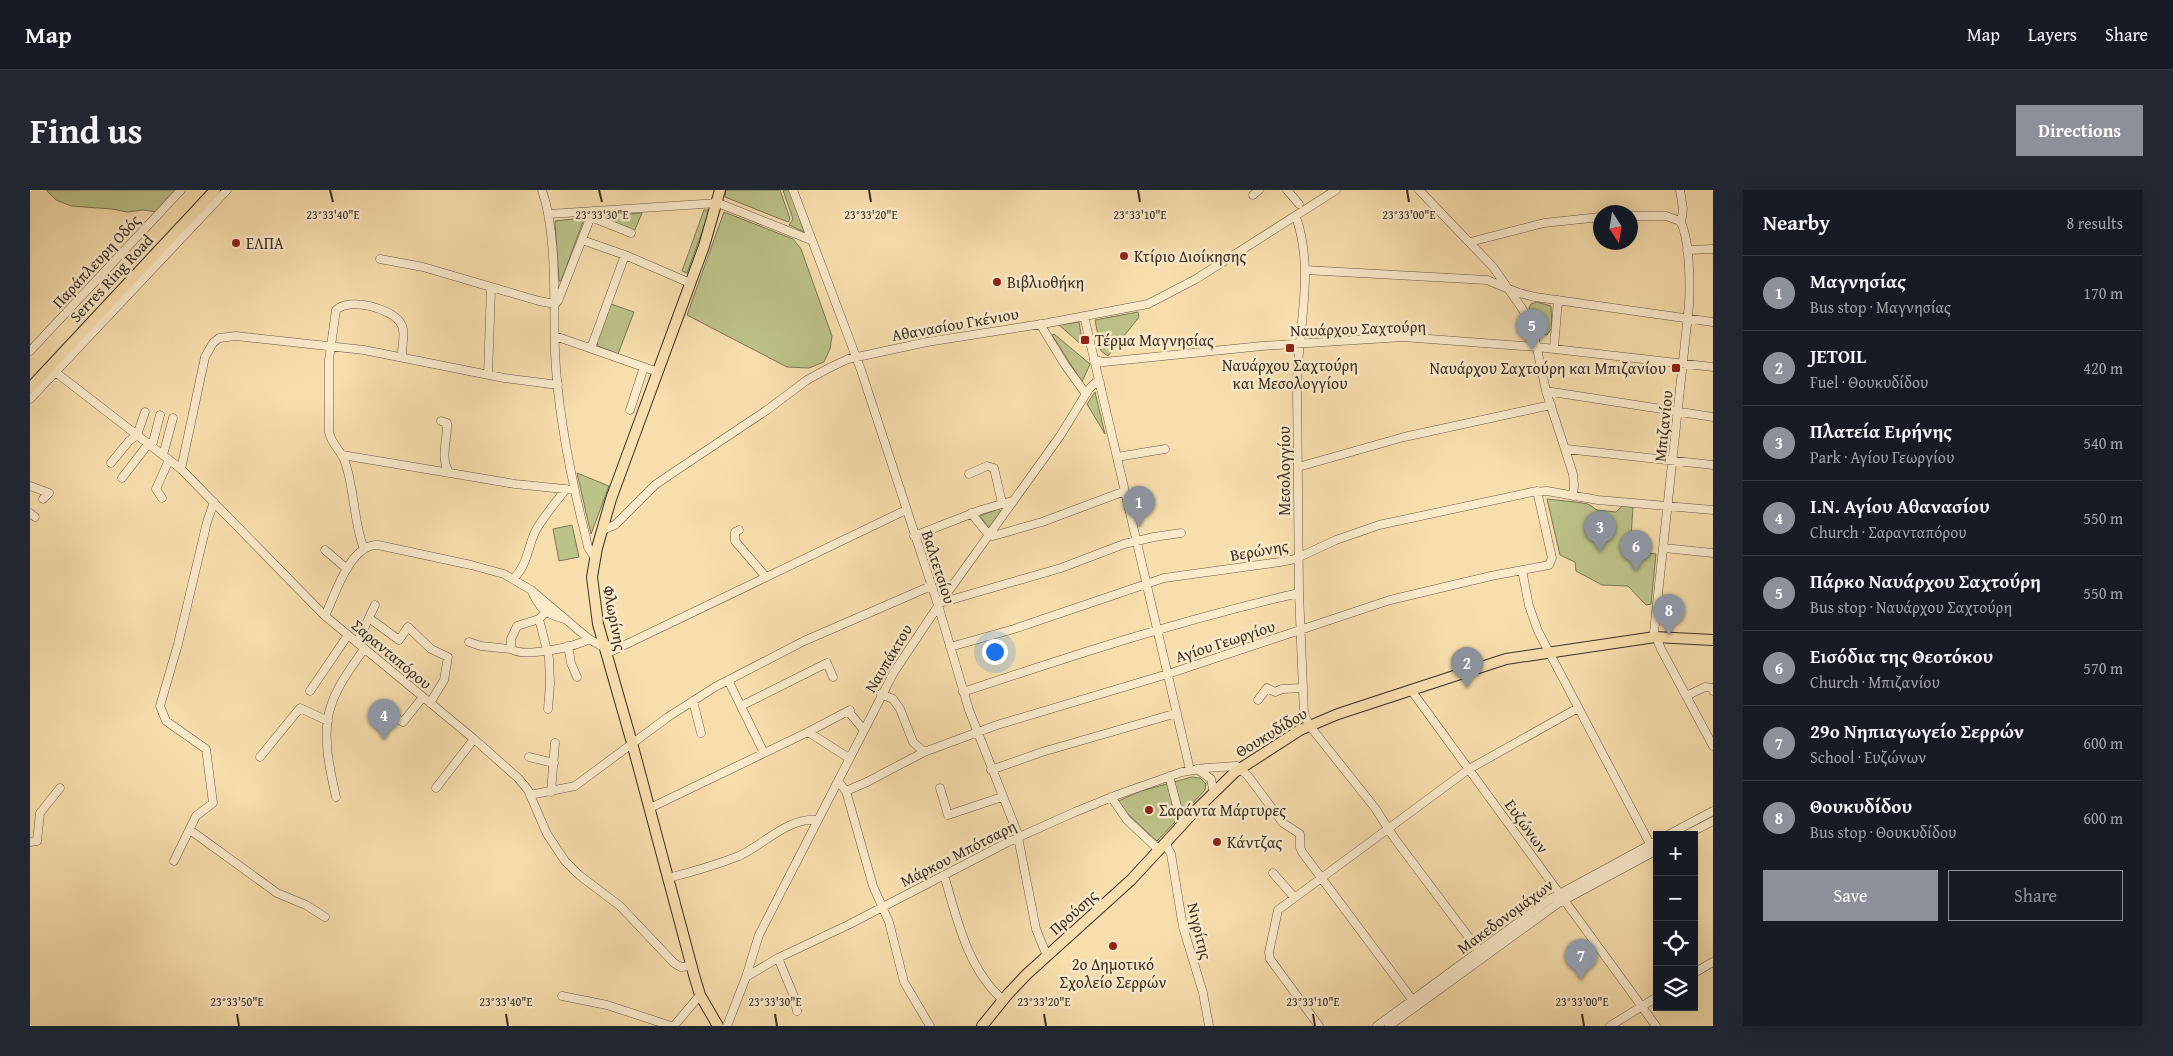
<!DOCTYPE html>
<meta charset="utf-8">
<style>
body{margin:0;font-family:"Gentium Book Plus",serif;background:#242831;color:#f1f3f6}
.controls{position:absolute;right:15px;bottom:15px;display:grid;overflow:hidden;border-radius:0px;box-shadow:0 5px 20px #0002}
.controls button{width:45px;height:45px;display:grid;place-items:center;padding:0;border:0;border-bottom:1px solid #363941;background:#171b24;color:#f1f3f6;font:25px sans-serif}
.compass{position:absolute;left:1563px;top:15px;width:45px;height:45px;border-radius:50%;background:#171b24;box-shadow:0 5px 20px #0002;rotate:168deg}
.you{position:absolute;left:964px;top:461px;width:18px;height:18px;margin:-12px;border:4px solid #fff;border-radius:50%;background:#1a73e8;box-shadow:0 0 0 8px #1a73e833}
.badge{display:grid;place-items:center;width:32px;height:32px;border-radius:50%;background:#8c9099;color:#fff;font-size:16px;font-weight:700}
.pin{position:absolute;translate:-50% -41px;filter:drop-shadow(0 1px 2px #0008)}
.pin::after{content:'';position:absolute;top:26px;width:18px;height:15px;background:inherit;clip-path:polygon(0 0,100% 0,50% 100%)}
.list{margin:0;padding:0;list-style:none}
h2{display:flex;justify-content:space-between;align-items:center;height:65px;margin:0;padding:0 20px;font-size:21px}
h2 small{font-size:16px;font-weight:400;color:#9ea1a6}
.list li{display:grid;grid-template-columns:32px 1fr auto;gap:15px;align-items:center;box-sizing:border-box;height:75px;padding:0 20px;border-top:1px solid #363941}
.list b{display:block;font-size:19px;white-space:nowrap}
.list p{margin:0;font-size:16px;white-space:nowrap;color:#9ea1a6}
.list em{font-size:16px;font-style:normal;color:#9ea1a6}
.actions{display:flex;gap:10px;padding:15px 20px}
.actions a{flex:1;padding:11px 0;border:1px solid #8c9099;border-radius:0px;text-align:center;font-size:18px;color:#8c9099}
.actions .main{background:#8c9099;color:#fff}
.icon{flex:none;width:28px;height:28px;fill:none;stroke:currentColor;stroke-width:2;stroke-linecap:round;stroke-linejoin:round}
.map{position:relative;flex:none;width:1683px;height:836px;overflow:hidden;border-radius:0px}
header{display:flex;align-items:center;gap:30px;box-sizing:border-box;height:70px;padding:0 25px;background:#171b24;border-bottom:1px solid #363941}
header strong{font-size:24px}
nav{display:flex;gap:28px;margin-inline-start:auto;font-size:18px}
.intro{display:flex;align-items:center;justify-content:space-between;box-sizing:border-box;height:120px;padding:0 30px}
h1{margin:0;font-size:35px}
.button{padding:12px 22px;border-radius:0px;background:#8c9099;color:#fff;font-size:18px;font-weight:700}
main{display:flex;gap:30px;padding:0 30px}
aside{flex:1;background:#171b24;border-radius:0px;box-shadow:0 5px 20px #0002}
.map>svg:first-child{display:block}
.green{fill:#bdc289;stroke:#7b7858}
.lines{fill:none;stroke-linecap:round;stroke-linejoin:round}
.minor-casing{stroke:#685b48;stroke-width:9}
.major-casing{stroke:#392f26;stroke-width:12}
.minor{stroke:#faeaca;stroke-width:8}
.major{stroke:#f7dfad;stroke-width:10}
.ticks{fill:none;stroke:#392f26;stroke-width:2}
.poi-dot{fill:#8f2418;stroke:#faeaca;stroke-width:2}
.labels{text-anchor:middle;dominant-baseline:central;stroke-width:5;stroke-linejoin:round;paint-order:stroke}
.poi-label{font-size:16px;fill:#392f26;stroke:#faeaca;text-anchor:start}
.street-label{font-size:16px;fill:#392f26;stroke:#faeaca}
.ticks-label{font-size:12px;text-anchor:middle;fill:#392f26;stroke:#faeaca;stroke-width:5;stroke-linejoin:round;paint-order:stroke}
</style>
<header>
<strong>Map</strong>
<nav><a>Map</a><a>Layers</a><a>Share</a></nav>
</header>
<div class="intro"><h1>Find us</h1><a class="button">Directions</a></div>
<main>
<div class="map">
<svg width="1683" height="836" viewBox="0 0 1683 836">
<rect width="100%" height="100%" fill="#f7dfad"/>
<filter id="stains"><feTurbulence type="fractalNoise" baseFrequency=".004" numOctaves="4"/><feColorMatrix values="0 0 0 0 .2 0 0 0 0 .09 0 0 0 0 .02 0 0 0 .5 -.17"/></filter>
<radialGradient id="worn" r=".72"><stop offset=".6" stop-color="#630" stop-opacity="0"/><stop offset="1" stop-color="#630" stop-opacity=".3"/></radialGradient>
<path class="green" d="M16,0H148L127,22L113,20L97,22L82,19L41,16L26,10Z
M696,0H750L760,29L758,32L695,7Z
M753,0H760L774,42L759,35L763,29Z
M674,20H680L657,83L652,81Z
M694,22L763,49L771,59L802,146L800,159L794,172L779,178L757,177L657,125Z
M612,23L604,42L564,26Z
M552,28L554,29L531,91H529L525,31Z
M1507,112L1521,116L1522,138L1517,145H1515L1499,118L1501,114Z
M581,114L604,122L588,164L568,156L567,152Z
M1108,122L1109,127L1078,166L1071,161L1065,130Z
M1049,132L1053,156L1029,135Z
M1024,144L1060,174L1052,192L1022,145Z
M1065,202L1075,244L1057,214Z
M547,283L579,296L561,344Z
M1517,309L1545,312L1558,314L1567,320L1586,322L1592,316L1603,317L1600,361L1626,364L1621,414L1616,415L1598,396L1572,395L1546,381L1545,372L1530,365Z
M968,319L971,321L959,338L950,326Z
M542,335L549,367L529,371L523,339Z
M1162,587L1170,588L1176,594L1175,600L1127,651C1113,638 1099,626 1086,612L1111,601Z"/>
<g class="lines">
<defs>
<path id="minor" d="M512,0C528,48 523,112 525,163C528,225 540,284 555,344L558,357L565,368
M763,0L831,180L908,415L939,520L987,642L1006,739L1017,766
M1257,0L1269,14
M1389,0L1463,77L1493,120L1503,140L1516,201L1543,284L1544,295L1543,306
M1650,0L1653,19L1651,33
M1223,5L1229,0
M519,24L688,13L781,50
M1600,26H1636L1650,31C1660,48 1660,94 1659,115L1624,442L1631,459L1683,556
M561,27L601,43
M1266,27C1285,81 1268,139 1267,194L1269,403L1274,524L1279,535L1345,618L1365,649L1449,761
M552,50L595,65L660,93
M1440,52L1514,33L1570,27
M1657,60L1683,59
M350,69L393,77L509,111L525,114L528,111L563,21
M1275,80L1457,90L1489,103L1505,107L1683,132
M1054,126L1160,580
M1010,134L1035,175L1056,204
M525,146L628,182
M561,158L595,65
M1524,158L1528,110
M0,161L151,0
M1064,170L1074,172L1232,156L1373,147L1507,157L1683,177
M24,181L151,279L295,426L444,549L488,588L498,600L517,644L535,671L549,685L590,716L644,773L651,777L661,776
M458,185L461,97
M1516,201L1683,227
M0,209L197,0
M600,220L614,177
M411,231L417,233C418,248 409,270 420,283L485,294L544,300
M122,256L130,225
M1536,259L1683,275
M133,265L143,228
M312,265L420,283
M1087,267L1135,259
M81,273L99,251L107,245L115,222
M1268,277L1374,247L1521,215
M151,279L175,167L183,153L189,148L206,146L334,160L474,188L528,195
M939,284L957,276L964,278L972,313
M92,288L119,253
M0,296L19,303L13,309
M132,308L126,299L139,270
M0,323L5,327
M941,323L958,344L963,346L1012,332L1095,301
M572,340L585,335L625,295L644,282L737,220L777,190L799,178L818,169L897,152L1018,133L1118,114L1166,89L1306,0
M709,340L705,342V351L736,387
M884,346L951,320L982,311
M1634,358L1683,363
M334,359C323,331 325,300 315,272C311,260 301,254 299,242V170L306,120C319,107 360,118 370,132C377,142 371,156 372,167
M295,360L317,379
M1492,380L1499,416L1508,441L1620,654
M483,389C498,375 497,358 506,340C514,326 526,312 536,299
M502,402C510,419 517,425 535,429
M910,413L1031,378L1094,354L1124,347L1151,343
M515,423L509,429L487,436L481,449V459C494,468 545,457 559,449
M295,426C305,405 320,354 348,355L441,375L474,384L501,400L559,449L575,458
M339,428L369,450L378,437L401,459L418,467L414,490L400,513
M509,429L519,468L520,494L518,519
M439,452L451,456L481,459
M327,453L345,415
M538,456L541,473L547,487
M920,457L984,439L1134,388L1250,372L1265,369L1306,350L1349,335L1502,302L1517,301L1568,310L1683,320
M576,464L876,320
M698,490L734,563
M1381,500L1626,836
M280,501L318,445
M933,502C1044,465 1154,429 1269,403
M851,504L863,509L870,519L883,552L894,562
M1656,506L1675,497L1682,498L1683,501
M1228,510L1237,498L1245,502L1252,499L1272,498
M663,511L671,543
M711,516L797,473L803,487
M818,521L833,539
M362,526L373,532L393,507
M778,542L819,568
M230,567L270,518L298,531
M499,567L524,573
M1167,579L1181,589L1184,603
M961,580L1012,562L1147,523
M1139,586L1148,620L1155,632
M808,591L816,601L843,696L859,732L874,792L900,836
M406,598L444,549
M910,598L918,625L972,607
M816,601L837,592L894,562L967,535L1141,483L1360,410L1461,386L1519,375L1522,368L1507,301
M521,602L525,553
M500,605L545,596L638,527L685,497L774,451L901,396
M306,607C300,581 292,546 300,519C306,497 321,478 334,459
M1081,607L1097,630L1129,660
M620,618L778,542L820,520
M160,640L247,703L276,715L295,727
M1638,645L1683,621
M1656,645L1683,631
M0,652L7,651L10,623L30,598
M1135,653L1141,664L1153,737L1173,803L1179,836
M144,671L166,626L183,613L176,559L136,531L130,516L148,454L177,332L184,312
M1243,683L1264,707
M914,685C927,729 937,778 973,810
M638,688C662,682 686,675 709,666C735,654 758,627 788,630
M748,768L763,804L767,821
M1664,783L1683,772
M716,787L748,768L818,735L978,652L1045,622L1087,605L1152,582L1176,578L1207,576L1218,586L1253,633L1270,644V657L1272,662L1387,816
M532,806L577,815L641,836
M644,836L670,805
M697,836L716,787L729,745L864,482L910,413L1030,246L1059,199L1065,193H1070
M1289,836L1240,769L1239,762L1248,720L1439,579L1548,518
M1347,836L1520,709L1627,651
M1359,836L1527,714L1627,660
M1580,836L1627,807"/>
<path id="major" d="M0,198L185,0
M688,836L670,805L664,785L602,553L568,434L562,387L567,358L581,309L674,56L690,0
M952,836L978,804L997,784L1101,690L1162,624L1205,582L1270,540L1308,524L1476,469L1625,447L1683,450"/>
</defs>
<use href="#minor" class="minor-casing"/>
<use href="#major" class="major-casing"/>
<use href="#minor" class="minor"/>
<use href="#major" class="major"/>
</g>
<path class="ticks" d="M300,0L303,12M569,0L572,12M839,0L841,12M1108,0L1110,12M1377,0L1379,12M207,824L209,836M476,824L478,836M745,824L747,836M1014,824L1016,836M1283,824L1285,836M1552,824L1554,836"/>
<g class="poi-dot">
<circle cx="206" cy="53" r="5"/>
<circle cx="1094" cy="66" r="5"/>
<circle cx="967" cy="92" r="5"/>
<rect x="1050" y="145" width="10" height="10" rx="2.5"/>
<rect x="1255" y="153" width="10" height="10" rx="2.5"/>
<rect x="1641" y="173" width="10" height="10" rx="2.5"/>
<circle cx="1119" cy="620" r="5"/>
<circle cx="1187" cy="652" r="5"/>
<circle cx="1083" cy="756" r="5"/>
</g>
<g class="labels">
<g class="poi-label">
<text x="216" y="53">ΕΛΠΑ</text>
<text x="1104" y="66">Κτίριο Διοίκησης</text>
<text x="977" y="92">Βιβλιοθήκη</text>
<text x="1065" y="150">Τέρμα Μαγνησίας</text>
<text x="1260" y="175" text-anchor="middle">Ναυάρχου Σαχτούρη<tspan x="1260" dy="18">και Μεσολογγίου</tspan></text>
<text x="1636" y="178" text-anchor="end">Ναυάρχου Σαχτούρη και Μπιζανίου</text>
<text x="1129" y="620">Σαράντα Μάρτυρες</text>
<text x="1197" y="652">Κάντζας</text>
<text x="1083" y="774" text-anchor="middle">2ο Δημοτικό<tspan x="1083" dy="18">Σχολείο Σερρών</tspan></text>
</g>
<g class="street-label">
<text transform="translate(66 71) rotate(-47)">Παράπλευρη Οδός</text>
<text transform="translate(81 88) rotate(-47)">Serres Ring Road</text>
<text transform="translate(925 134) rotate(-10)">Αθανασίου Γκένιου</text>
<text transform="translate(1328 138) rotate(-2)">Ναυάρχου Σαχτούρη</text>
<text transform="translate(1633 236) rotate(-84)">Μπιζανίου</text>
<text transform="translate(1254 281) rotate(-90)">Μεσολογγίου</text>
<text transform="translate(1229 360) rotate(-10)">Βερώνης</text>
<text transform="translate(909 377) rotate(72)">Βαλτετσίου</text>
<text transform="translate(585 428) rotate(79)">Φλωρίνης</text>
<text transform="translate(1195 451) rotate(-18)">Αγίου Γεωργίου</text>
<text transform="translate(362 464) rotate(40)">Σαρανταπόρου</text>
<text transform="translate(858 468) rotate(-59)">Ναυπάκτου</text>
<text transform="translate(1241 542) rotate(-31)">Θουκυδίδου</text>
<text transform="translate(1497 636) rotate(54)">Ευζώνων</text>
<text transform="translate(928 663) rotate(-27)">Μάρκου Μπότσαρη</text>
<text transform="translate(1043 722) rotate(-42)">Προύσης</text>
<text transform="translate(1475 726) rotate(-36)">Μακεδονομάχων</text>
<text transform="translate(1170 741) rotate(76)">Νιγρίτης</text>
</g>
</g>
<g class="ticks-label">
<text x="303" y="29">23°33'40"E</text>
<text x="572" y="29">23°33'30"E</text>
<text x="841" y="29">23°33'20"E</text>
<text x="1110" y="29">23°33'10"E</text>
<text x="1379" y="29">23°33'00"E</text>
<text x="207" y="816">23°33'50"E</text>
<text x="476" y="816">23°33'40"E</text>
<text x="745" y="816">23°33'30"E</text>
<text x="1014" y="816">23°33'20"E</text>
<text x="1283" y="816">23°33'10"E</text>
<text x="1552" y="816">23°33'00"E</text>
</g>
<rect width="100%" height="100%" filter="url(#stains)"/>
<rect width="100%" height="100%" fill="url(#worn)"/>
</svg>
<div class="controls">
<button>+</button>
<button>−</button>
<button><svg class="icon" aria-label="locate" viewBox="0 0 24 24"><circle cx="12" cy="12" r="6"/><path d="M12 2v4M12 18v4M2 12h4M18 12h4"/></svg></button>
<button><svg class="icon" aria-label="layers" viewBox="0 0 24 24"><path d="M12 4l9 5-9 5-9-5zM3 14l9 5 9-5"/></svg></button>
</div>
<svg class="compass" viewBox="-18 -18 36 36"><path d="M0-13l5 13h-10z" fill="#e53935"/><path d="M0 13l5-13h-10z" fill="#9ea1a6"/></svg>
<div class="you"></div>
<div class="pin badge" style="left:1109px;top:337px">1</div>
<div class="pin badge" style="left:1437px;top:498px">2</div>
<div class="pin badge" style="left:1570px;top:362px">3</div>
<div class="pin badge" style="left:354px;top:550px">4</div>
<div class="pin badge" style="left:1502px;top:160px">5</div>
<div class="pin badge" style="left:1606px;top:381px">6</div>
<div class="pin badge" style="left:1551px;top:790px">7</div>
<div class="pin badge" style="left:1639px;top:445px">8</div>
</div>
<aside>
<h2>Nearby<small>8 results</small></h2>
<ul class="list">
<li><span class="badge">1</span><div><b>Μαγνησίας</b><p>Bus stop · Μαγνησίας</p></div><em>170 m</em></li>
<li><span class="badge">2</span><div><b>JETOIL</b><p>Fuel · Θουκυδίδου</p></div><em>420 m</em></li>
<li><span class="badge">3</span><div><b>Πλατεία Ειρήνης</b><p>Park · Αγίου Γεωργίου</p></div><em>540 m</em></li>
<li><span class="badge">4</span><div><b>Ι.Ν. Αγίου Αθανασίου</b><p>Church · Σαρανταπόρου</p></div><em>550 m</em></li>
<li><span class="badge">5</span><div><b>Πάρκο Ναυάρχου Σαχτούρη</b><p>Bus stop · Ναυάρχου Σαχτούρη</p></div><em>550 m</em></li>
<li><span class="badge">6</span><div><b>Εισόδια της Θεοτόκου</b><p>Church · Μπιζανίου</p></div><em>570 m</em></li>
<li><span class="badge">7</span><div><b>29ο Νηπιαγωγείο Σερρών</b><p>School · Ευζώνων</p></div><em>600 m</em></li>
<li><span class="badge">8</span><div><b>Θουκυδίδου</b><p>Bus stop · Θουκυδίδου</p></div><em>600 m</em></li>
</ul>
<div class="actions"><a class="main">Save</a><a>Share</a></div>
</aside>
</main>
